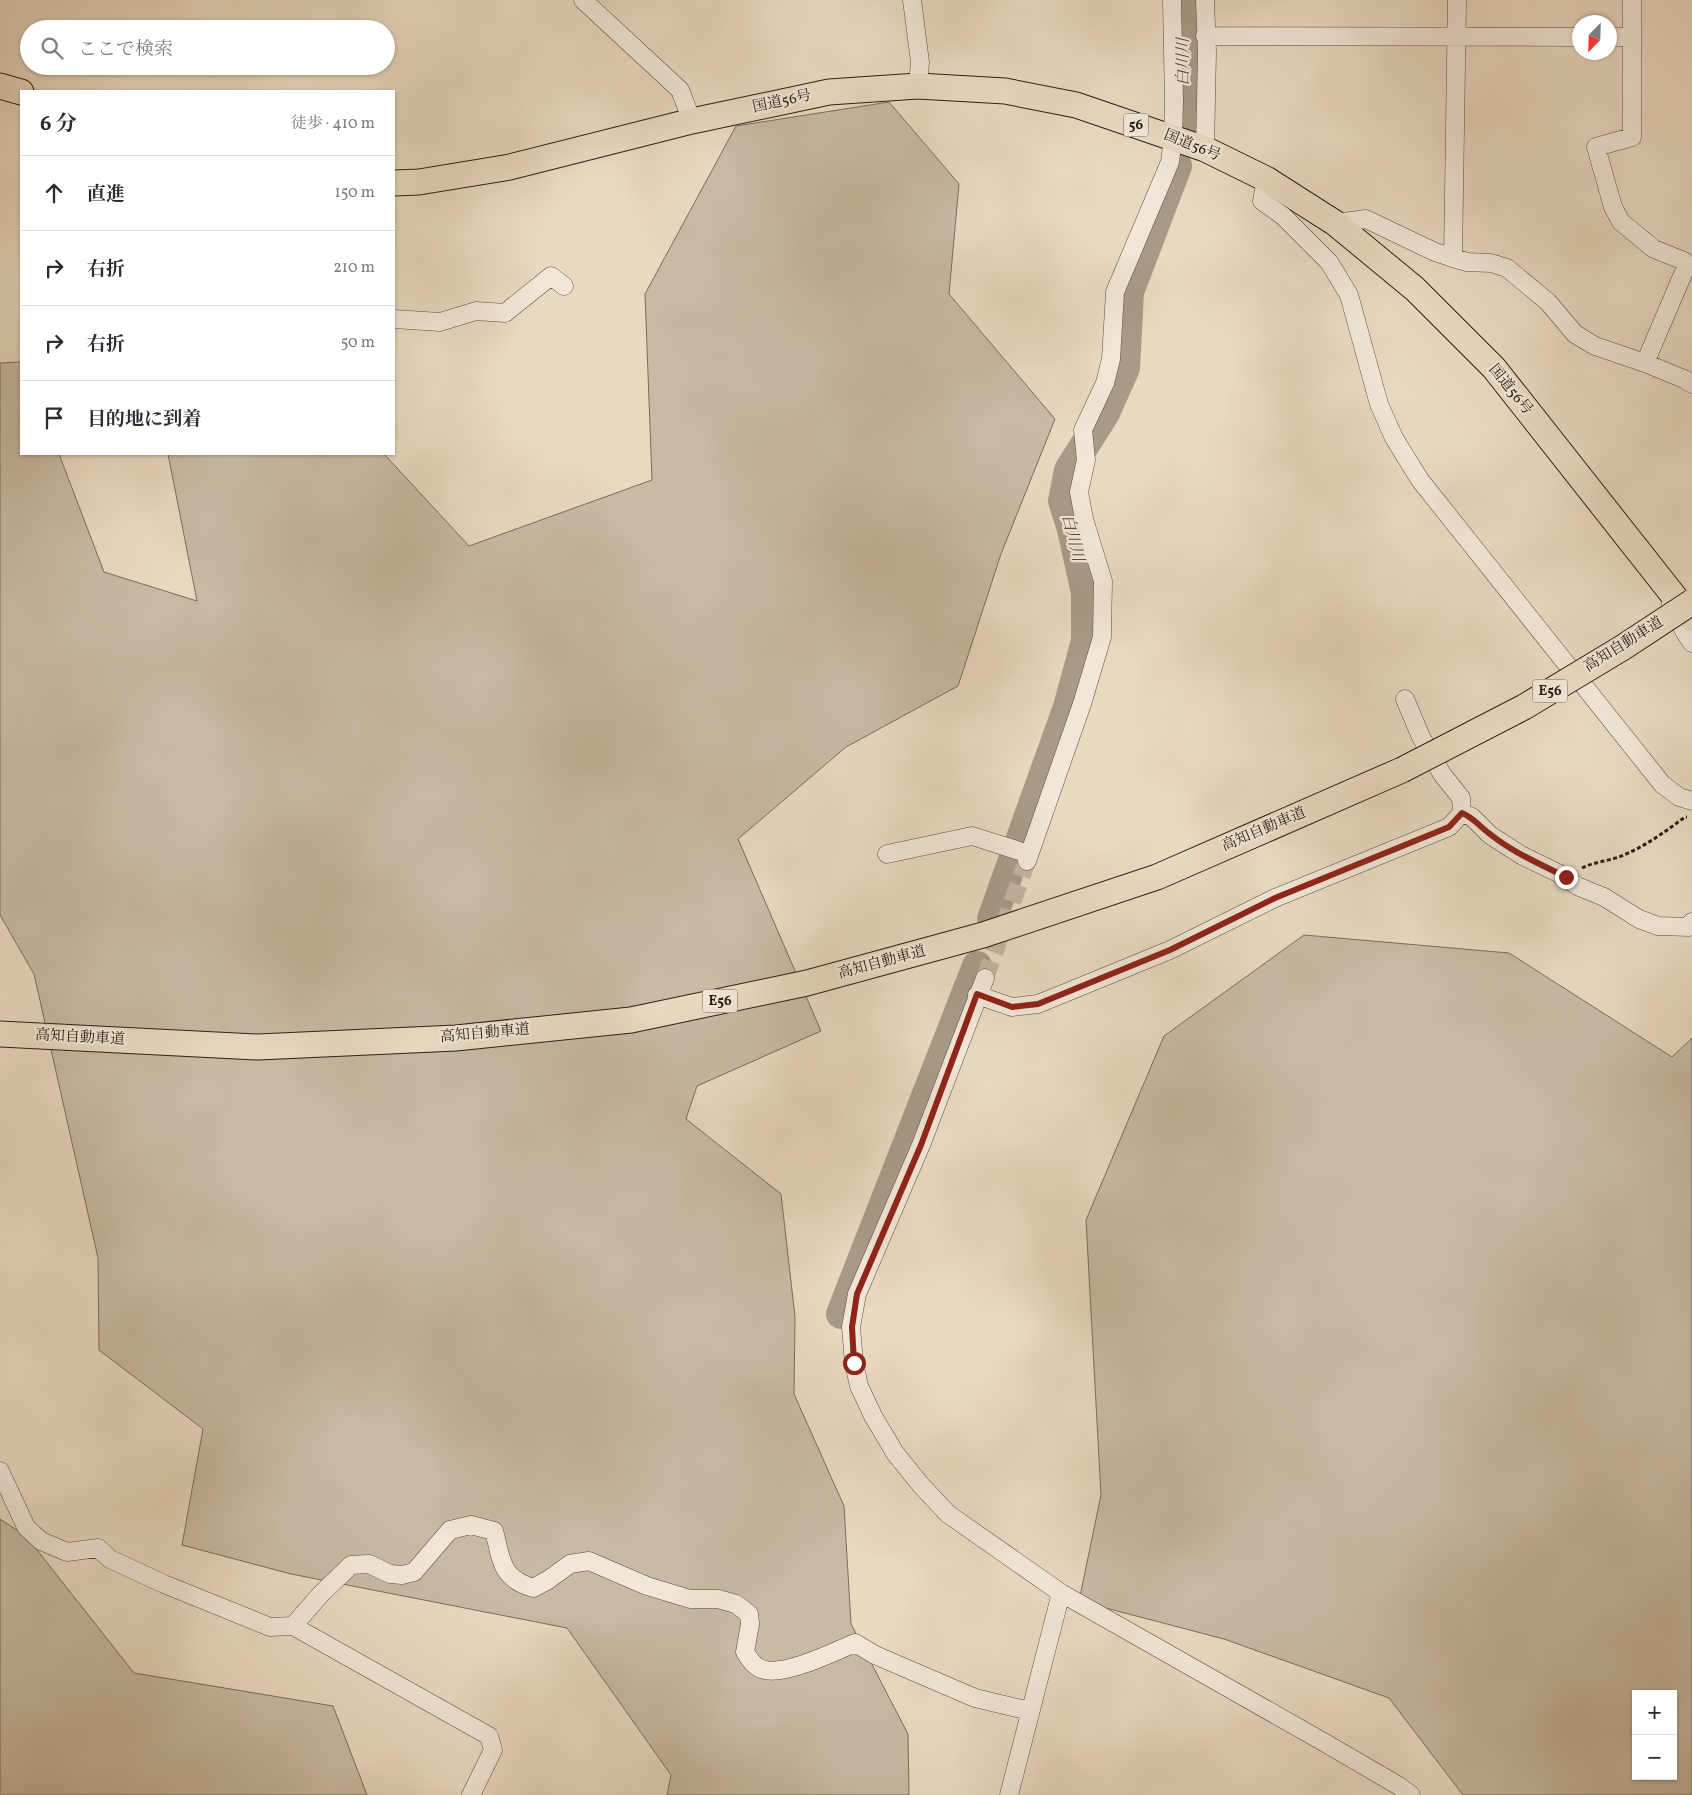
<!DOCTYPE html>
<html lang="ja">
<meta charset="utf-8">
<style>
body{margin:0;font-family:Vollkorn,"Noto Serif JP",serif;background:#f2f2f3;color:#2b2b33}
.controls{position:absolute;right:15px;bottom:15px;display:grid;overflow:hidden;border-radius:0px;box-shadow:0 1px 4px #0004}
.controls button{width:45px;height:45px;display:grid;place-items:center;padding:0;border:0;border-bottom:1px solid #e1e1e2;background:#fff;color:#2b2b33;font:25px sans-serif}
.compass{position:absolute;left:1572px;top:15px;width:45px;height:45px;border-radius:50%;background:#fff;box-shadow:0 1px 4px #0004;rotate:203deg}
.stop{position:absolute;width:15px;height:15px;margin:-11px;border:4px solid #8f2418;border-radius:50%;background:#fff}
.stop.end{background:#8f2418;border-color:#fff;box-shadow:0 1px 5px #0008}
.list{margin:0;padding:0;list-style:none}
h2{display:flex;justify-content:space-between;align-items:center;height:65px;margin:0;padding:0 20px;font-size:21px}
h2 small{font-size:16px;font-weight:400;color:#7c7c81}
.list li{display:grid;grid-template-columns:32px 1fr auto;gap:15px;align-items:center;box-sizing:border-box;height:75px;padding:0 20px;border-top:1px solid #e1e1e2}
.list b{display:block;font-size:19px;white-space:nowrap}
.list em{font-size:16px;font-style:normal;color:#7c7c81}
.icon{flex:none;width:28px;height:28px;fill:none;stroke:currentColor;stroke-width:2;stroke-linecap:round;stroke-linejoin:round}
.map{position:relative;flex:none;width:1692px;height:1795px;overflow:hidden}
.search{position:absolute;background:#fff;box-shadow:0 1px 4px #0004;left:20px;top:20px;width:375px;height:55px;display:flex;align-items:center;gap:12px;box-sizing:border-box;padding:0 18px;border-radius:28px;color:#7c7c81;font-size:19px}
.panel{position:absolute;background:#fff;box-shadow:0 1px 4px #0004;left:20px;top:90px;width:375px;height:365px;border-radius:0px}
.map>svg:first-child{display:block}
.green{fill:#c8baa4;stroke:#786d5c;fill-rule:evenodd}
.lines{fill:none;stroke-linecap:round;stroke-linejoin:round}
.river{stroke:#a89a87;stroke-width:30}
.minor-tunnel{stroke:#c3b49f;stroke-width:18;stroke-dasharray:18 9;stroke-linecap:butt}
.minor-casing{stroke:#594e40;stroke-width:19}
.highway-casing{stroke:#292015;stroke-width:27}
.path{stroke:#292015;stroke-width:3;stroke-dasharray:4 2.5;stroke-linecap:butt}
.minor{stroke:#f1e6d7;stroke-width:18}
.highway{stroke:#e9d9c1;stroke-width:25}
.highway-bridge-casing{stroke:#292015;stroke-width:27;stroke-linecap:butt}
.highway-bridge{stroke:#e9d9c1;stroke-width:25}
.route{stroke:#8f2418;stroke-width:6}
.labels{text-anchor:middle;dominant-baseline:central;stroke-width:4.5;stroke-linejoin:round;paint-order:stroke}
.shield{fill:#f1e6d7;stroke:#655b4f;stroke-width:1}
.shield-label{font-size:14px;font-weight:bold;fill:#292015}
.street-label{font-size:15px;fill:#292015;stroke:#f1e6d7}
.water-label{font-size:16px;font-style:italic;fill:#554b3d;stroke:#f1e6d7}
</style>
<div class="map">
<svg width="1692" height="1795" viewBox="0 0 1692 1795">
<rect width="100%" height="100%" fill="#e9d9c1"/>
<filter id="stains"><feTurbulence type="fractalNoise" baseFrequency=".004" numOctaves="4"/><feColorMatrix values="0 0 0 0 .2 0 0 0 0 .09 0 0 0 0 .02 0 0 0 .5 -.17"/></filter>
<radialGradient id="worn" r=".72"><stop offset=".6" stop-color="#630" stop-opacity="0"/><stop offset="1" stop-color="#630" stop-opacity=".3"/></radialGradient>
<path class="green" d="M889,102L959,184L949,294L1055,419L1001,554L958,686L846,747L738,839L821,1031L697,1086L686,1119L781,1194L795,1317L794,1394L844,1506L851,1624L908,1734L909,1795H667L671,1775L567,1628L291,1574L182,1545L203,1429L99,1350L98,1258L34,974L0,915V363L21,362V454H59L104,572L197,601L168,454H384L469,546L652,480L645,294L736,126Z
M1304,935L1509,953L1672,1057L1692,1038V1795H1463L1389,1698L1224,1639L1079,1601L1101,1495L1086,1220L1164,1036ZM1636,1694H1673V1776H1636Z
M0,1519L26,1536L134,1673L333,1706L367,1795H0Z"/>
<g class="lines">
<path class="river" d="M1183,123L1184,0
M992,919L1068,707L1086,641V593L1072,529L1063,501L1069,470L1105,413L1125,368L1129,292L1177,166
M841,1314L977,966"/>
<path class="minor-tunnel" d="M985,978L1027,861"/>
<defs>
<path id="minor" d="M583,0L680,90L692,121
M912,0L920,62L918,86
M1205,0L1207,52L1205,149
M1632,0V137L1596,147L1613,207L1621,222L1654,249L1684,261L1686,267L1645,363
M1205,36L1580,37
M1610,37H1632
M1266,179L1262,201L1283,216L1329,262L1349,295L1379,404L1394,438L1420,480L1662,784L1679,797L1692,801
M1335,223L1366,219L1435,252L1453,258L1457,0
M1453,258L1467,262L1491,263L1507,268L1548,302L1575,334L1595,346L1645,363L1684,379L1692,384
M394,319L440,322L476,311L505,313L551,276L564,286
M1671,604L1684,631L1692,643
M1462,813L1472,817L1490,835L1521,855L1566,877L1577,886L1604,897L1639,919L1658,926L1689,927L1692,922
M887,854L972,836L1029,854
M1027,861L1082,704L1102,637L1103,581L1084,519L1079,492L1086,460L1083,430L1105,383L1111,359L1115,292L1170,162L1173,138L1174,102L1172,0
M985,978L921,1145L857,1294L851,1327L854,1363L859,1386L873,1416L895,1453L920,1484L948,1514L1061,1593L1320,1740L1399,1786L1411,1795
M977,995L1012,1007L1038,1004L1170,950L1275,898L1449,827L1462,813L1461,798L1442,774L1421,737L1405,699
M0,1471L26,1527L41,1541L67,1552L98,1548L110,1559L164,1584L270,1627L293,1626L489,1736L493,1750L471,1795
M293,1626L320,1595L351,1565L369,1564L390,1574L402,1575L414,1572L450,1530L471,1525L494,1531C502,1560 500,1578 533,1588L548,1580L570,1564L589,1561L647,1586L690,1599H718L736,1604L749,1614L750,1624L745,1652C750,1660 755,1668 765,1670C787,1675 834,1652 855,1643L875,1655L975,1698L1030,1711
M1009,1795L1061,1593"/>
<path id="highway" d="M0,86L21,92
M394,183L419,182L510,167L692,121L829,92L918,86L1005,91L1076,105L1205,149L1266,179L1335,223L1415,289L1494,368L1692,619
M0,1034L258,1047L456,1038L631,1020L807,983L983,935L1157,877L1402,770"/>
</defs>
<use href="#minor" class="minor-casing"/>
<use href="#highway" class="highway-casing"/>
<path class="path" d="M1582,868C1596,861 1612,861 1626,854C1647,845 1666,831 1685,817H1687"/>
<use href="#minor" class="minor"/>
<use href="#highway" class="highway"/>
<defs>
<path id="highway-bridge" d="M1402,770L1524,707L1622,648L1692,602"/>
</defs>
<use href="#highway-bridge" class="highway-bridge-casing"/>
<use href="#highway-bridge" class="highway-bridge"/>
</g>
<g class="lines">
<path class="route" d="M854,1363L852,1327L857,1294L921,1145L977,994L1012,1007L1038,1004L1170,950L1275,898L1449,827L1462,813C1474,818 1480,827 1490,834C1512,852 1540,864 1566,877"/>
</g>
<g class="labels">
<g class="shield">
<rect x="1123.5" y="113.5" width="25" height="23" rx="4"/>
<rect x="1532.5" y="679.5" width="35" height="23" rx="4"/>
<rect x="702.5" y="989.5" width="35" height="23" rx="4"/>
</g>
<g class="shield-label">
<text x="1136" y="125">56</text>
<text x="1550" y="691">E56</text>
<text x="720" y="1001">E56</text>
</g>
<g class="street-label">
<text transform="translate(782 102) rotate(-12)">国道56号</text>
<text transform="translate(1192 146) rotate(22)">国道56号</text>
<text transform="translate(1510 390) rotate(51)">国道56号</text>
<text transform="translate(1624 645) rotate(-32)">高知自動車道</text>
<text transform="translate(1264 830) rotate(-23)">高知自動車道</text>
<text transform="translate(882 963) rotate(-15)">高知自動車道</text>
<text transform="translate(485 1034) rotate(-5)">高知自動車道</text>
<text transform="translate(80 1038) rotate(3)">高知自動車道</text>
</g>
<g class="water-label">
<text transform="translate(1184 62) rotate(-90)">白川川</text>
<text transform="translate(1072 538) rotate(76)">白川川</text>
</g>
</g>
<rect width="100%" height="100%" filter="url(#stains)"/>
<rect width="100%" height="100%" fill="url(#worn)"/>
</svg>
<div class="controls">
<button>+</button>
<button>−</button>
</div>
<svg class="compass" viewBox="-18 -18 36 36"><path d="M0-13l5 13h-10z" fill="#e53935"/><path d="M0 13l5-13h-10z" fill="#7c7c81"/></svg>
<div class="stop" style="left:854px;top:1363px"></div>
<div class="stop end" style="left:1566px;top:877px"></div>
<div class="search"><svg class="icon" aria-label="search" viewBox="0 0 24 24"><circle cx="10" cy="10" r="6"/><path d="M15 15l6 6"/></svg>ここで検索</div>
<section class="panel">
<h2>6 分<small>徒歩 · 410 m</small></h2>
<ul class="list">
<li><svg class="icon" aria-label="ahead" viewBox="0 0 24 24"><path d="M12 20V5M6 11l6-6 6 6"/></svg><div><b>直進</b></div><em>150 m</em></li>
<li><svg class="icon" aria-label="right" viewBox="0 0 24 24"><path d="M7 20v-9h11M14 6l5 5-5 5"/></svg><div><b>右折</b></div><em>210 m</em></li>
<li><svg class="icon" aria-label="right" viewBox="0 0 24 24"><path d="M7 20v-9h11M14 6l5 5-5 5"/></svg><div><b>右折</b></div><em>50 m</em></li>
<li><svg class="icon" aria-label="arrive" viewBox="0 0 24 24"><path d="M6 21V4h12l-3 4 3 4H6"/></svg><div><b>目的地に到着</b></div></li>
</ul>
</section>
</div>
